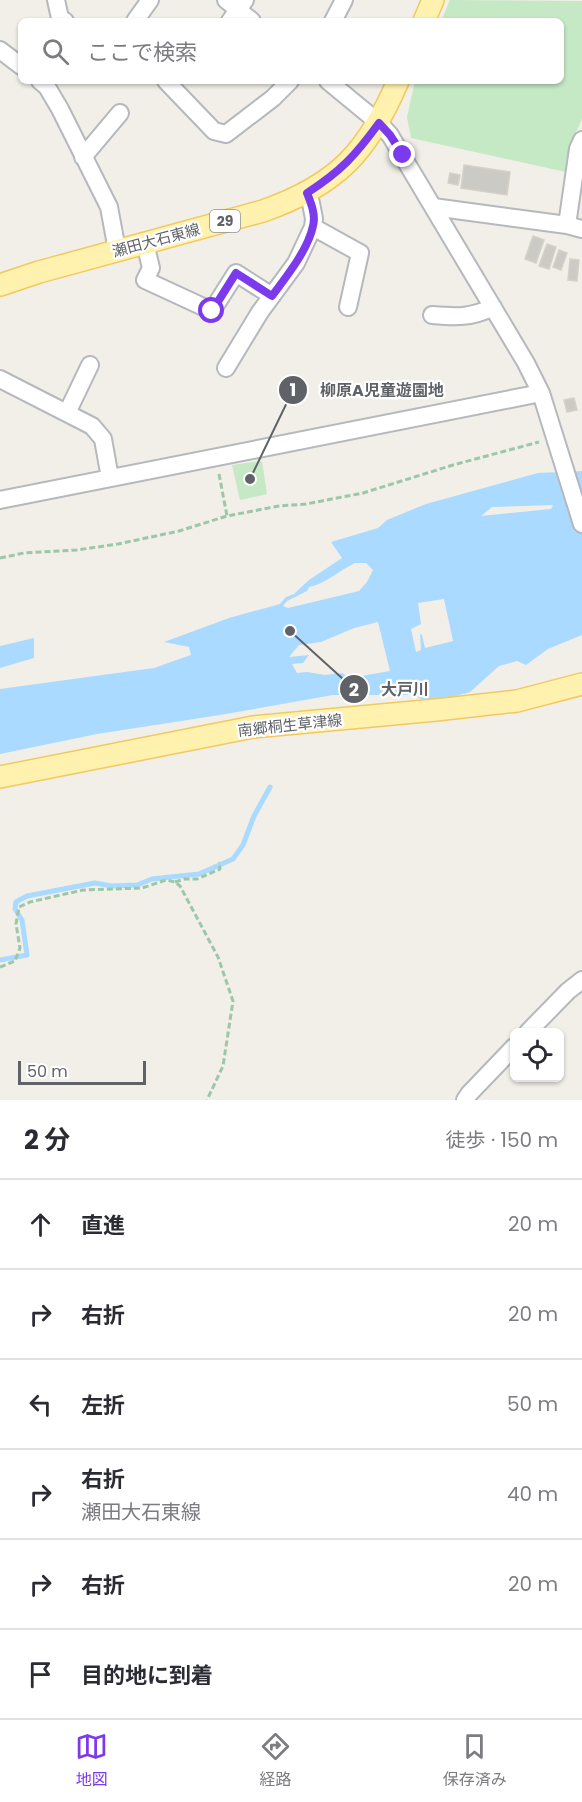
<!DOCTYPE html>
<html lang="ja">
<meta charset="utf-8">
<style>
body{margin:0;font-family:Poppins,"Noto Sans JP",sans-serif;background:#f2f2f3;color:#2b2b33}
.controls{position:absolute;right:18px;bottom:18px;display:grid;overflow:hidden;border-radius:9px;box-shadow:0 2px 4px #0004}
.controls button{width:54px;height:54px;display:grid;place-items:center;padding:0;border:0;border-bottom:2px solid #e1e1e2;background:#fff;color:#2b2b33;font:30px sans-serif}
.scale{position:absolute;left:18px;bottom:15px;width:128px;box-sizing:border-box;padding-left:6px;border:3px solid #5f6368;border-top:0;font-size:16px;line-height:21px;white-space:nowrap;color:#5f6368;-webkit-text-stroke:4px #fff;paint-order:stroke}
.stop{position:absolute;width:18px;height:18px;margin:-14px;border:4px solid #7c3aed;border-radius:50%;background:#fff}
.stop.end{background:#7c3aed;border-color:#fff;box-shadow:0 2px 6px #0008}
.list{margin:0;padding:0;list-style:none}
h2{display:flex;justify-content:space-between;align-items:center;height:78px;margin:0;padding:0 24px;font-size:26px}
h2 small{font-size:20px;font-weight:400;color:#7c7c81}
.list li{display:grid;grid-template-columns:39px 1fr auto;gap:18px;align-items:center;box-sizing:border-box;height:90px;padding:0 24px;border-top:2px solid #e1e1e2}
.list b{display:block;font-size:22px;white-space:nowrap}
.list p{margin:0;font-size:20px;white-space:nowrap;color:#7c7c81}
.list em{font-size:20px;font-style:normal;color:#7c7c81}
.icon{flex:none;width:33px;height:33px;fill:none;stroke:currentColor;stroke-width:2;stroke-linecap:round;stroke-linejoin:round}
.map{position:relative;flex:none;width:582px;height:1100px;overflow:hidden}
.search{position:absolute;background:#fff;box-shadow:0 2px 4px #0004;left:18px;right:18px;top:18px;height:66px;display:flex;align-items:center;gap:15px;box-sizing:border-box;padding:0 21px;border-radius:9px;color:#7c7c81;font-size:22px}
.sheet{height:618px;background:#fff}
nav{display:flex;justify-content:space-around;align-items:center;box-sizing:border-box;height:84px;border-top:2px solid #e1e1e2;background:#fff;font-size:16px;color:#7c7c81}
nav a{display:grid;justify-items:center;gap:3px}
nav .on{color:#7c3aed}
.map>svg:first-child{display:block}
.green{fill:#c5e8c5}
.water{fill:#aadaff;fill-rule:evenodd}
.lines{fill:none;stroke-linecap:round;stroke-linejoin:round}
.stream{stroke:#aadaff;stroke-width:5}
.building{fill:#cccac5;stroke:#d6d1c6;stroke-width:1.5}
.minor-casing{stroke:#b5b8bc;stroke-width:20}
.major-casing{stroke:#f2c960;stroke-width:24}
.path{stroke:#9cc7a9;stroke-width:3;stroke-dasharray:6 3;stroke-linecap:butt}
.minor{stroke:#fff;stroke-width:16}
.major{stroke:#fff2af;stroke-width:21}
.route{stroke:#7c3aed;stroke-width:8}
.labels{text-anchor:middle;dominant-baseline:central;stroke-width:4.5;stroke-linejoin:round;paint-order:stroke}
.shield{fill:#fff;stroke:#8f9295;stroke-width:1.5}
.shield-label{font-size:14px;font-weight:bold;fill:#5f6368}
.street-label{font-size:15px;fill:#5f6368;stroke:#fff}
.leader{fill:none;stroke:#5f6368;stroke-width:2}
.callout-dot{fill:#5f6368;stroke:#fff;stroke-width:2}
.mark-label{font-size:18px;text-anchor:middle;font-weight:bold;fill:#fff}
.callout-label{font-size:16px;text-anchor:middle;font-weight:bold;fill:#5f6368;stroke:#fff;stroke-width:4.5;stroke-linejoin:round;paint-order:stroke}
</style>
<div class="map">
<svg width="582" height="1100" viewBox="0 0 582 1100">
<rect width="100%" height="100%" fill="#f1efe8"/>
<path class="green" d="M450,0L582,1V119L572,141L566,172L411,138L407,117L415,81H561V21H441Z
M262,461L267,494L240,500L232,465Z"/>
<path class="water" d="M582,471V635L548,649L526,665L517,661L499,666L470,692L432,703L411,695H333L220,715L97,734L0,754V689L154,668L191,655L189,647L164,642L229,618L280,604L286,597L294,594L309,580L342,558L331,542L378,528L387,520L426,504L538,473ZM553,505L551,509L481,516L492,507ZM355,563H366L373,570L367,582L359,591L288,608L283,606L287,601L307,591L309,587C325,584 340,570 355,563ZM444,599L453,641L425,648L422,635L420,634L421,650L416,652L411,629L421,624L418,603ZM378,622L390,671L350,678L342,673L325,675L307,672L297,673L292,664L303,663L309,655L289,657L299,645L321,642L354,628Z
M34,638V658L0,668V646Z"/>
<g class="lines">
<path class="stream" d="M0,960L27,955L22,920L15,909L16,902L27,896L95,883L112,886L137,885L152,879L199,874L233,859L243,845L254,816L270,787"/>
</g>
<path class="building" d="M464,165L510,172L507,195L461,188Z
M450,173L460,175L458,185L448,183Z
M533,236L544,240L536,263L525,259Z
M547,244L556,247L549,269L539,266Z
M559,250L567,253L561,270L553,267Z
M570,259L579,260L577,281L568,280Z
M574,398L577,410L567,412L564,400Z"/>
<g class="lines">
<defs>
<path id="minor" d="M56,0L60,18L65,21
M226,0L252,21
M135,21L150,0
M230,21L245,0
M333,21L344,0
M0,50L21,66
M40,81L47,87L60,109L109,207L117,250
M166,81L214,131L226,134L273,98L290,81
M328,81L379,123L390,135L526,363L541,393L582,524
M83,157L120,113
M433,207L567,225L582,229
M567,225L578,149L582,140
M313,227L360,253L348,307
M145,243L151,268L145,280L212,311L236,273L272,296
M432,315C456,317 471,318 493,307
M226,368L260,312L296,263L313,227L314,219L311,203L307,193
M0,379L92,426L103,439L110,478
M67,413L90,365
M0,500L541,393
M528,1032L568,991L582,980
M465,1100L469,1094L514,1047"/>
<path id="major" d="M424,21L433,0
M0,285L39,272L263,211C337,185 368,152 398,81
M0,777L253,727L436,710L517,701L582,684"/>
</defs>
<use href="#minor" class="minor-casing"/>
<use href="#major" class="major-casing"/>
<path class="path" d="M219,474L227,516
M0,558L24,553L77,550L118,544L179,531L227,516L279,506L306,504L363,493L453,465L539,442
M175,882L185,879H197L220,869L219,862
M0,967L15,961L20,948L16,924L19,907L30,902L83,890L142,888L166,880L175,882L180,886L218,957L233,1001L223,1066L207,1100"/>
<use href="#minor" class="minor"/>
<use href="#major" class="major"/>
</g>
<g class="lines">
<path class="route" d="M212,311L236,273L272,296C286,277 308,250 313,226C316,215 311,203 307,193C341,171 355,156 379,123L390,135L403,155"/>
</g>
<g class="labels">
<rect class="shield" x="210" y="210" width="30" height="22" rx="4.5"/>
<g class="shield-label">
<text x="225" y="221">29</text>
</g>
<g class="street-label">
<text transform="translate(156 240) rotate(-15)">瀬田大石東線</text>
<text transform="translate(290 725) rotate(-6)">南郷桐生草津線</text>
</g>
</g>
<path class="leader" d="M250 479L293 390M290 631L354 689"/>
<g class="callout-dot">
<circle cx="250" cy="479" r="6"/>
<circle cx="290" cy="631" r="6"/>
<circle cx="293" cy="390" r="15"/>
<circle cx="354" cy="689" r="15"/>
</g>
<g class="mark-label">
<text x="293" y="396">1</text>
<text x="354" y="696">2</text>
</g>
<g class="callout-label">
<text x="382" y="396">柳原A児童遊園地</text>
<text x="405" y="695">大戸川</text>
</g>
</svg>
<div class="controls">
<button><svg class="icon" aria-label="locate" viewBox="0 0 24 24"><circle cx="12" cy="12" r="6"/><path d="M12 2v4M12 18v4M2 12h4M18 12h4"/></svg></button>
</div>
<div class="scale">50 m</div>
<div class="stop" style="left:212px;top:311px"></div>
<div class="stop end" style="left:403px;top:155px"></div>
<div class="search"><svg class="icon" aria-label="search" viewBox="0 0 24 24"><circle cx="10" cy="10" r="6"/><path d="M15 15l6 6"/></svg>ここで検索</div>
</div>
<section class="sheet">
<h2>2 分<small>徒歩 · 150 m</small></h2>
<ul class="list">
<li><svg class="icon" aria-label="ahead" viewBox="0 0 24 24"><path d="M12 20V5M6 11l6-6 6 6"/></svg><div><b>直進</b></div><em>20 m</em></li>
<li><svg class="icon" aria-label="right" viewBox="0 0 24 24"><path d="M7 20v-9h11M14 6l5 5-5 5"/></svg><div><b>右折</b></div><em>20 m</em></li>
<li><svg class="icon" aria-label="left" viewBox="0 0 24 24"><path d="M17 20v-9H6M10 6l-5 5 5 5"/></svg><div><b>左折</b></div><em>50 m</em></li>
<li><svg class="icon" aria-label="right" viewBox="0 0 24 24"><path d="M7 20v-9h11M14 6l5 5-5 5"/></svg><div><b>右折</b><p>瀬田大石東線</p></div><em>40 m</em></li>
<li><svg class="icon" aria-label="right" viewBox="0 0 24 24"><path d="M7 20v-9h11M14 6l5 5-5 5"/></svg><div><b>右折</b></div><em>20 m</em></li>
<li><svg class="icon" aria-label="arrive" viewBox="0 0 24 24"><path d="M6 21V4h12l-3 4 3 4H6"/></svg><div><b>目的地に到着</b></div></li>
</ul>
</section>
<nav>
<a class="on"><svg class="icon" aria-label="map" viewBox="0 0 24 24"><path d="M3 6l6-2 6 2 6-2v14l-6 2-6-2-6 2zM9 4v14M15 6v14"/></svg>地図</a>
<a><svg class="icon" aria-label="directions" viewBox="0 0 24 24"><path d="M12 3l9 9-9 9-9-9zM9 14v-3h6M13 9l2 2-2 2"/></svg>経路</a>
<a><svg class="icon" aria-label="saved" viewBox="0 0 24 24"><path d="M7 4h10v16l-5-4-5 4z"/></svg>保存済み</a>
</nav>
